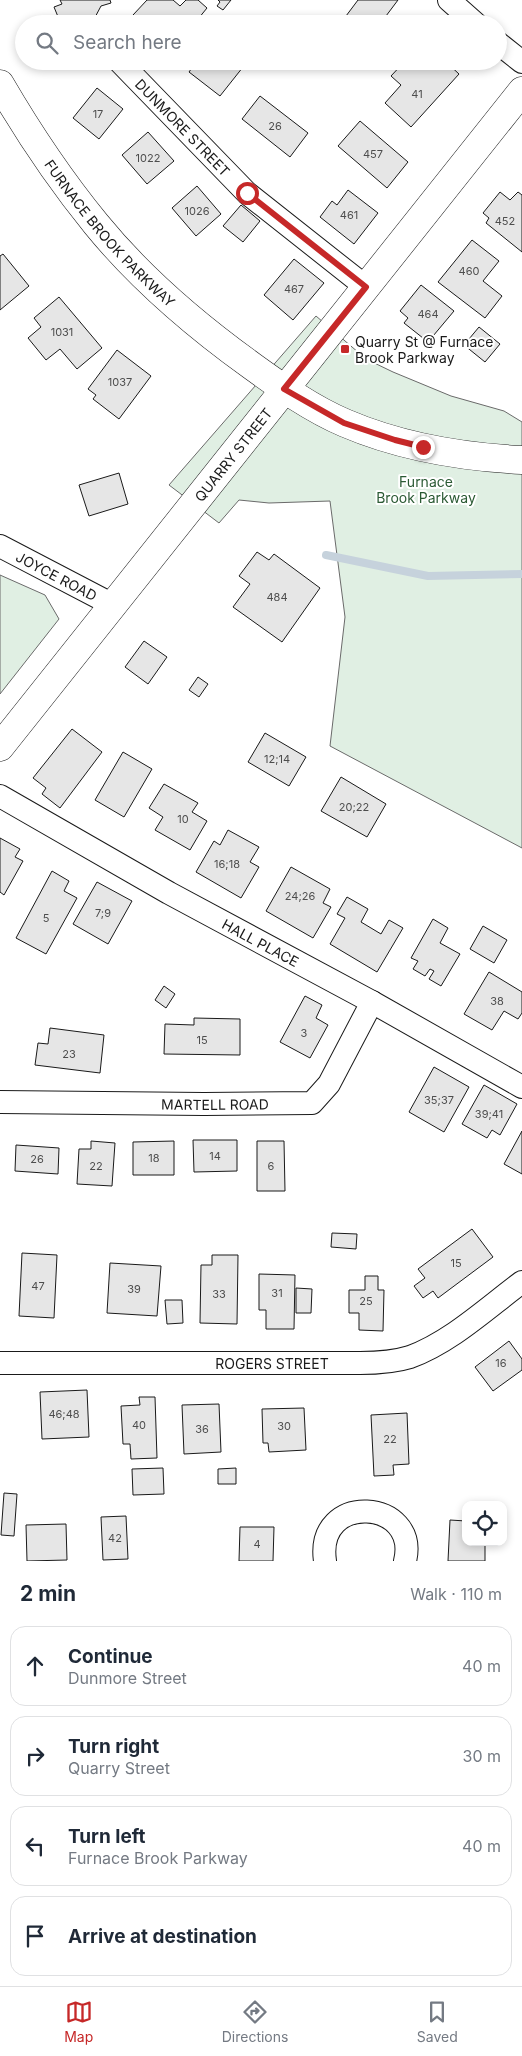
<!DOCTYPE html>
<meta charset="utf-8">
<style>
body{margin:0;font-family:Inter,sans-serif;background:#f2f2f3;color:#1f2937}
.controls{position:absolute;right:15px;bottom:15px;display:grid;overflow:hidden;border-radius:10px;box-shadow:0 2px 8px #0003}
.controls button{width:45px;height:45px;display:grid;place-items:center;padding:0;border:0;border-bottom:1px solid #e0e1e3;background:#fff;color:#1f2937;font:25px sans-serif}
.stop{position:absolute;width:15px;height:15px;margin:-11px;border:4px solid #c62828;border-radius:50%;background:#fff}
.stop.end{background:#c62828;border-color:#fff;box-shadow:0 1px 5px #0008}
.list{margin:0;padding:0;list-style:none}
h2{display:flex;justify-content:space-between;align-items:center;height:65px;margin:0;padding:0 20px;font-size:21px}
h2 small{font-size:16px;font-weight:400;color:#747a83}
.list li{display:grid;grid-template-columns:32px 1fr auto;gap:15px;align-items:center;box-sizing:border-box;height:80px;margin:0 10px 10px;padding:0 10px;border:1px solid #e0e1e3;border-radius:15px}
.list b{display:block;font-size:19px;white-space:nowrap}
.list p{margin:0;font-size:16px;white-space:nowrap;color:#747a83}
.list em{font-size:16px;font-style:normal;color:#747a83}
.icon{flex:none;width:28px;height:28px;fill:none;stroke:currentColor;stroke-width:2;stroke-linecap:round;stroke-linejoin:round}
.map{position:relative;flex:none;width:522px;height:1561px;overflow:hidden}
.search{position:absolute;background:#fff;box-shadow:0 2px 8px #0003;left:15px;right:15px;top:15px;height:55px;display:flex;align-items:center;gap:12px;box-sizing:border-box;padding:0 18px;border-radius:28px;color:#747a83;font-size:19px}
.sheet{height:425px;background:#fff}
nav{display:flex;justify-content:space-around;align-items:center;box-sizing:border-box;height:70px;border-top:1px solid #e0e1e3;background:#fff;font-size:14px;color:#747a83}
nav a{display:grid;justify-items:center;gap:2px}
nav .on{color:#c62828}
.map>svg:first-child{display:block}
.green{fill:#e0efe3;stroke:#6a6a6a}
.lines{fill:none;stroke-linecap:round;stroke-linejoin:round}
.stream{stroke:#c6d2dc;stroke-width:8}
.building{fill:#e6e6e6;stroke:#1a1a1a}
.minor-casing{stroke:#1a1a1a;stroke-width:24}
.secondary-casing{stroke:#1a1a1a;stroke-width:29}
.minor{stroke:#fff;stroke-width:22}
.secondary{stroke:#fff;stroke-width:28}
.route{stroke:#c62828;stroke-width:6}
.poi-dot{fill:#c62828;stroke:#fff;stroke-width:2}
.labels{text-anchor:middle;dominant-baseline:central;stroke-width:4;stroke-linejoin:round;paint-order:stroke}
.number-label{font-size:11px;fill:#4d4d4d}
.street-label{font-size:14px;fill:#1a1a1a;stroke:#fff}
.poi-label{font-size:14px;fill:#1a1a1a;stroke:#fff;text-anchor:start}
.park-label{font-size:14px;fill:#2b5a34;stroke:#fff}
</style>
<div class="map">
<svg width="522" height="1561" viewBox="0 0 522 1561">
<rect width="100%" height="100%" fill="#fff"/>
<path class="green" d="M316,316L366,359L393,372L451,396L504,411L522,422V848L330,746L345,617L330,501L269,503L239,500L219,523L169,485Z
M0,575L45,595L59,619L0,694Z"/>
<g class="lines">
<path class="stream" d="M326,555L428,576L522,574"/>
</g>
<path class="building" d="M60,0H110L111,3L101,6L92,23L61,24L54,7L62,4Z
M147,0H173L180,6L186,0H198L207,8L194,24H143L133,15Z
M218,0H231L223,10L217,6L220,2Z
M358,0H398L380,24H348L343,20Z
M197,61H235L243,67L220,96L189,72Z
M405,61H445L459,74L411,127L385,103L401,85L391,76Z
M97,88L123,109L99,139L73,118Z
M260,96L308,133L290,157L242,119Z
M360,121L408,162L387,188L338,146Z
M148,132L174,161L147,184L122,155Z
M197,186L221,214L196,236L172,208Z
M348,190L378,213L354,244L320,217L332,201L337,205Z
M500,192L510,200L518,192L522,195V252L486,223L489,218L483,213Z
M241,205L260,221L243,242L223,226Z
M472,240L499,261L483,281L502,296L485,318L438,282Z
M3,254L29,286L0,310V256Z
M294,259L324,283L293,320L264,295Z
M421,285L454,311L428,342L404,323L408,318L400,311Z
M59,297L102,348L77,369L60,349L46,360L28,338L41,327L34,318Z
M479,327L500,344L485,362L464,345Z
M117,350L151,376L119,419L93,399L96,395L88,389Z
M119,473L128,504L89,516L79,485Z
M257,552L269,560L274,554L320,588L282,642L233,607L250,584L239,576Z
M144,641L167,657L148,684L125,667Z
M198,677L208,684L199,697L189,690Z
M72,729L102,752L60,808L42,794L46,788L33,778Z
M265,733L306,757L289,786L248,762Z
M123,752L152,769L124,817L95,800Z
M341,777L386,804L367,837L321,811Z
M164,784L198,803L192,812L207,821L190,850L155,830L163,817L149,808Z
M228,830L259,847L250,862L259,867L241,898L196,872L214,841L220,845Z
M0,838L20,849L15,857L23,861L4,895L0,892Z
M291,867L330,889L323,903L331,907L313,938L266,911Z
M52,871L69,881L64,891L77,898L46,954L16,938Z
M97,882L132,901L108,944L73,924Z
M347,897L368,909L361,922L381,934L389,920L403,928L377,972L330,944L345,918L337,914Z
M433,919L448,928L440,943L460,954L441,986L429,979L434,971L430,969L425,976L413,969L418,961L411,958Z
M483,926L507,940L494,963L470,949Z
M489,972L522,992V1013L518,1019L504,1011L492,1030L464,1014Z
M164,986L175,994L166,1008L155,1000Z
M305,996L322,1005L316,1018L328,1025L310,1058L280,1042Z
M194,1018L240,1019V1055L164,1054L165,1024L194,1025Z
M50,1028L104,1035L100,1073L35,1065L38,1043L48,1044Z
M434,1067L469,1087L444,1132L409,1112Z
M484,1085L517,1104L500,1135L492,1130L487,1138L462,1124Z
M522,1131V1174L504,1164Z
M193,1140H237V1171L194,1172Z
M91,1141L115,1143L112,1186L77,1184L79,1149H91Z
M174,1141V1175H133V1142Z
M257,1141H284L285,1191H257Z
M16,1145L59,1148L58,1174L15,1171Z
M472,1229L493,1257L438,1298L433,1291L423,1298L414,1286L425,1278L418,1269Z
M332,1233L357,1234L356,1249L331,1247Z
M22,1253L57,1255L54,1318L19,1316Z
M212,1255H238L237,1324L200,1323L201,1265H212Z
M110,1263L161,1266L157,1316L107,1313Z
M259,1274L295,1275L294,1329H266V1310H259Z
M365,1276H378V1290H384L383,1331L359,1330V1313H349V1290H365Z
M296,1288L312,1289L311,1313H296Z
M165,1300H182L183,1323L167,1324Z
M509,1341L522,1359V1370L493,1391L475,1367Z
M87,1390L89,1437L42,1439L40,1392Z
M139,1397H155L157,1458L131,1459L130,1444H123L121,1406L140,1405Z
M219,1404L221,1452L184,1454L182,1405Z
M304,1408L306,1450L269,1452L268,1443H263L262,1409Z
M407,1413L409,1464L393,1465L394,1475L374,1476L371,1415Z
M163,1468L164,1494L133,1495L132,1469Z
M236,1468V1484H218V1469Z
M4,1493L17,1494L14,1536L1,1535Z
M126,1516L128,1559L103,1560L101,1517Z
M450,1520L466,1521V1542H485V1561H448Z
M66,1524L67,1560L27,1561L26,1525Z
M240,1527H274L273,1561H239Z"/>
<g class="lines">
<defs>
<g id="minor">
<path d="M449,0L476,24"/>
<path d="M498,43L522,62"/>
<path id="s1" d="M119,61L247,193L366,287"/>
<path id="s2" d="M0,546L113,605"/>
<path id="s3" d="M0,796L169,893L372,1002L522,1087"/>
<path id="s4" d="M0,1102L204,1104L312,1103L329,1084L372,1002"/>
<path id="s5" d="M0,1363H360C377,1363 394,1362 410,1357C451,1342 487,1308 522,1282"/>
<path d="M325,1561C315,1491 420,1499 405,1561"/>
</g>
<g id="secondary">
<path id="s6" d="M0,84C28,132 60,180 96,224C140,278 195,325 252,366C281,387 312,409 345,423C401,447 462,457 522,460"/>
<path id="s7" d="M0,747L522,91"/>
</g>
</defs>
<use href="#minor" class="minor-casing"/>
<use href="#secondary" class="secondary-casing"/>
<use href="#minor" class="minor"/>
<use href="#secondary" class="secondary"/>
</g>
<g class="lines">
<path class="route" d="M247,193L366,287L284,389L344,423L395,440L423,447"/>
</g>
<rect class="poi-dot" x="340" y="344" width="10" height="10" rx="2.5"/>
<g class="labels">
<g class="number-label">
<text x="417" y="94">41</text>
<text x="98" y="114">17</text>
<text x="275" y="126">26</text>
<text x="373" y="154">457</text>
<text x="148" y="158">1022</text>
<text x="197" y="211">1026</text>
<text x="349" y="215">461</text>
<text x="505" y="221">452</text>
<text x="469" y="271">460</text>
<text x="294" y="289">467</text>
<text x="428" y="314">464</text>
<text x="62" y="332">1031</text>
<text x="120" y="382">1037</text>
<text x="277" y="597">484</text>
<text x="277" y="759">12;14</text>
<text x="354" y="807">20;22</text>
<text x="183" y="819">10</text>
<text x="227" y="864">16;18</text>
<text x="300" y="896">24;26</text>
<text x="103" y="913">7;9</text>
<text x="46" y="918">5</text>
<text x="497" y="1001">38</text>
<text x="304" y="1033">3</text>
<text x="202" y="1040">15</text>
<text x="69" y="1054">23</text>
<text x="439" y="1100">35;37</text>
<text x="489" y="1114">39;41</text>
<text x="215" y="1156">14</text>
<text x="154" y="1158">18</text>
<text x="37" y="1159">26</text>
<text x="96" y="1166">22</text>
<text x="271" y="1166">6</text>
<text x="456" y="1263">15</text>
<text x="38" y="1286">47</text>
<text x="134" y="1289">39</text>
<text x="277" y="1293">31</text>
<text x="219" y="1294">33</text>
<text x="366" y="1301">25</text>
<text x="501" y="1363">16</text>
<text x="64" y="1414">46;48</text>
<text x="139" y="1425">40</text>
<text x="284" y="1426">30</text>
<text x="202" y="1429">36</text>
<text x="390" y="1439">22</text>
<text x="115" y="1538">42</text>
<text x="257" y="1544">4</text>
</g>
<g class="street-label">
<text stroke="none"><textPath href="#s1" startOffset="92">DUNMORE STREET</textPath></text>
<text stroke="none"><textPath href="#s6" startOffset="186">FURNACE BROOK PARKWAY</textPath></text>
<text stroke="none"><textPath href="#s7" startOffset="374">QUARRY STREET</textPath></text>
<text stroke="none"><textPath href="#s2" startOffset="64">JOYCE ROAD</textPath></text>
<text stroke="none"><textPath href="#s3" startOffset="299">HALL PLACE</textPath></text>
<text stroke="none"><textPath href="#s4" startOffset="215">MARTELL ROAD</textPath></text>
<text stroke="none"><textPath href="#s5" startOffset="272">ROGERS STREET</textPath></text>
</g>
<g class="poi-label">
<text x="355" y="341">Quarry St @ Furnace<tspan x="355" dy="16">Brook Parkway</tspan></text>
</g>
<g class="park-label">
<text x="426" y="481">Furnace<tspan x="426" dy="16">Brook Parkway</tspan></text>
</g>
</g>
</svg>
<div class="controls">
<button><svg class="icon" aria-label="locate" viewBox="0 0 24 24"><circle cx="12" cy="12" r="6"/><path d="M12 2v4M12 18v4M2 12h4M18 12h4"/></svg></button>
</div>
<div class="stop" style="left:247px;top:193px"></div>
<div class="stop end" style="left:423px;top:447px"></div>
<div class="search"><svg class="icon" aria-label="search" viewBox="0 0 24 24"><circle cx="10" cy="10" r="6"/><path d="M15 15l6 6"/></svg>Search here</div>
</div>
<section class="sheet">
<h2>2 min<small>Walk · 110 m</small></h2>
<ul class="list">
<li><svg class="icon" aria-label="ahead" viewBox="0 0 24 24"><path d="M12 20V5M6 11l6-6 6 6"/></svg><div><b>Continue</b><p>Dunmore Street</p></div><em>40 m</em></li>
<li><svg class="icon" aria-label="right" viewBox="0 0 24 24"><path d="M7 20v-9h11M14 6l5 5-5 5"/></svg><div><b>Turn right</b><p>Quarry Street</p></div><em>30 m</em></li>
<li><svg class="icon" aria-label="left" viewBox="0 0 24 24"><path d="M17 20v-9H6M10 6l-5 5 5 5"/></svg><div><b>Turn left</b><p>Furnace Brook Parkway</p></div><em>40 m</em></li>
<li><svg class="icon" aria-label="arrive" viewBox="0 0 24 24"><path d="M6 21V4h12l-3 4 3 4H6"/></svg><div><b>Arrive at destination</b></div></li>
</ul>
</section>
<nav>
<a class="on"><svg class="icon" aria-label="map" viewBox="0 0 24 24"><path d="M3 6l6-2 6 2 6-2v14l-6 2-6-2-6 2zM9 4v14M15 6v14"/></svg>Map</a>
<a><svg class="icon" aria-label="directions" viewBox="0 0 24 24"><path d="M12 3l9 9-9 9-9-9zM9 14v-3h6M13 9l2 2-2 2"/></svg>Directions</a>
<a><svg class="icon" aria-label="saved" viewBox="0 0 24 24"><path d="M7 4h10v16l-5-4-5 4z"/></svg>Saved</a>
</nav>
